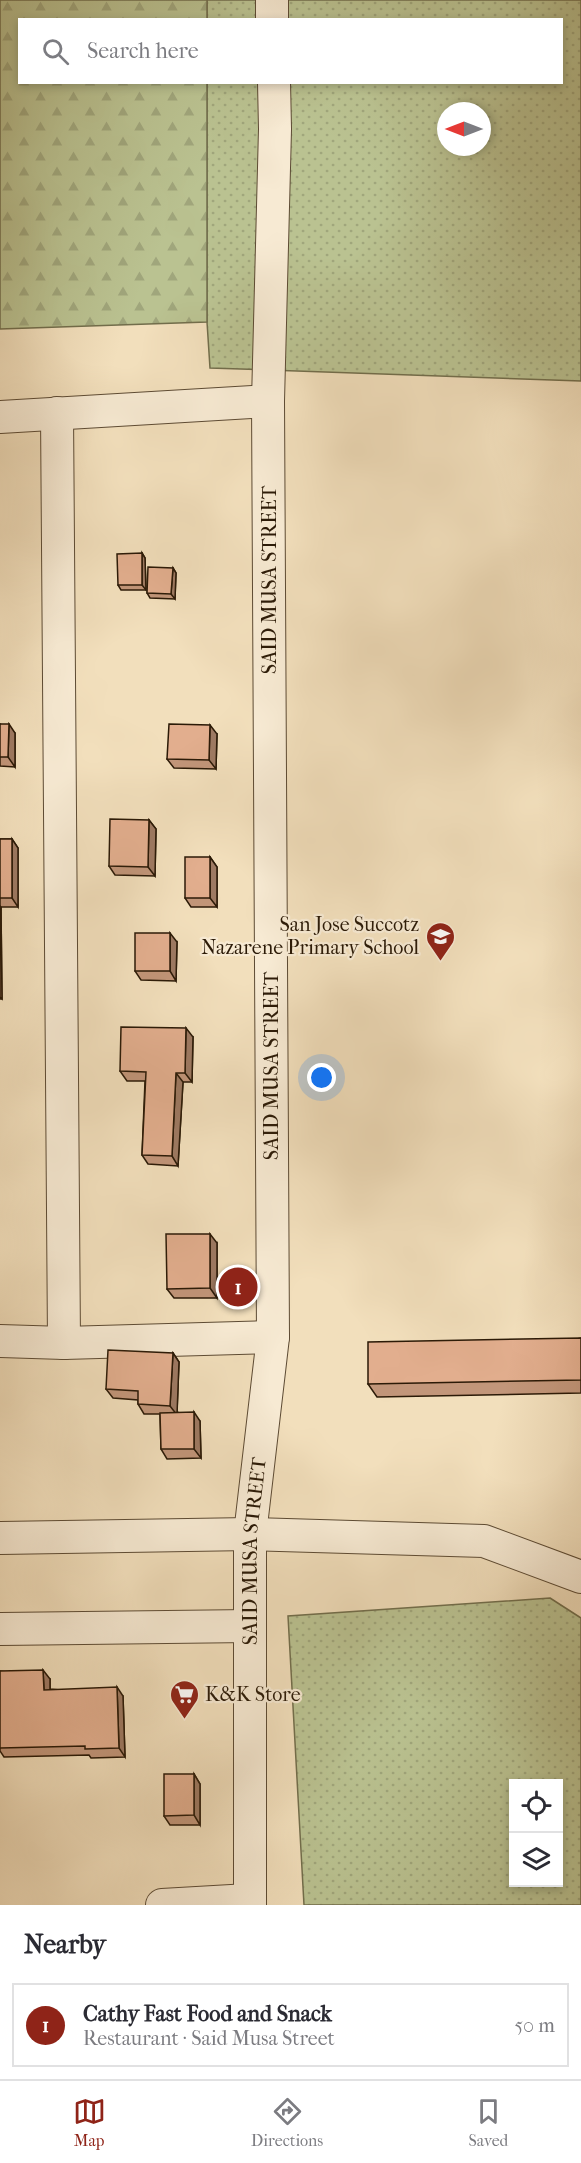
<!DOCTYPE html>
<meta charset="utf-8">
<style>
body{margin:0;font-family:"IM FELL French Canon",serif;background:#f2f2f3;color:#2b2b33}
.controls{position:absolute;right:18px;bottom:18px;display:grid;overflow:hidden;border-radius:0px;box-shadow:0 3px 9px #0003}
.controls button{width:54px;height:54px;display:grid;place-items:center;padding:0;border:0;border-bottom:2px solid #e1e1e2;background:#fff;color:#2b2b33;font:30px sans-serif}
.compass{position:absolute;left:437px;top:102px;width:54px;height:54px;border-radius:50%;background:#fff;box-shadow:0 3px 9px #0003;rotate:270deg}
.you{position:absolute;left:322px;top:1078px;width:21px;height:21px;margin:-15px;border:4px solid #fff;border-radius:50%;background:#1a73e8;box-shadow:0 0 0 9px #1a73e833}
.badge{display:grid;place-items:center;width:39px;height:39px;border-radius:50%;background:#8f2418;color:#fff;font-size:20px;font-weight:700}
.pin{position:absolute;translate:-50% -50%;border:3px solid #fff;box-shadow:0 2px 6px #0006}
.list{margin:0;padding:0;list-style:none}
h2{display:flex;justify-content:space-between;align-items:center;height:78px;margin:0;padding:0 24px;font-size:26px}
h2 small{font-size:20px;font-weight:400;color:#7c7c81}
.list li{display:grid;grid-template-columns:39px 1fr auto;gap:18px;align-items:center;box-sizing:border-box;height:84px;margin:0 12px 12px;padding:0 12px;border:2px solid #e1e1e2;border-radius:0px}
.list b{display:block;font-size:22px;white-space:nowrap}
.list p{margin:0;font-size:20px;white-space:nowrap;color:#7c7c81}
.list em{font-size:20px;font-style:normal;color:#7c7c81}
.icon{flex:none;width:33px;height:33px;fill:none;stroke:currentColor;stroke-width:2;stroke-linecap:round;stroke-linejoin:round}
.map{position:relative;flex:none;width:581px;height:1905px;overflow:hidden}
.search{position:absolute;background:#fff;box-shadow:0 3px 9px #0003;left:18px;right:18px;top:18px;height:66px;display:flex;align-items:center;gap:15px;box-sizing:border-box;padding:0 21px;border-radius:0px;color:#7c7c81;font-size:22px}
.sheet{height:174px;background:#fff}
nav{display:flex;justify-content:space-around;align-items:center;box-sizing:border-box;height:84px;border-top:2px solid #e1e1e2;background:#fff;font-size:16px;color:#7c7c81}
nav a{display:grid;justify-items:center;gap:3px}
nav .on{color:#8f2418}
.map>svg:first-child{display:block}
.grass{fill:url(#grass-dots);stroke:#726e4c;stroke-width:1.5;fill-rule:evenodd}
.forest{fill:url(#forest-firs);stroke:#726e4c;stroke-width:1.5}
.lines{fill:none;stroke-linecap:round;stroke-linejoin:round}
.minor-casing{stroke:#5d4b34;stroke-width:34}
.minor{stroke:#f7ead3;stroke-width:32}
.wall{fill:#c2967a;stroke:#2b1a07;stroke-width:1.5}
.shaded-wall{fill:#9e7a63;stroke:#2b1a07;stroke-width:1.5}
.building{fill:#e2ae8e;stroke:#2b1a07;stroke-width:1.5}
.labels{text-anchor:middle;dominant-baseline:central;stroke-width:4.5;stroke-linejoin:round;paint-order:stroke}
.street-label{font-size:20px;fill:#2b1a07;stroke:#f7ead3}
.poi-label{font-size:20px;fill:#2b1a07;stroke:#f7ead3;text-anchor:end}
</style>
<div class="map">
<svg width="581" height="1905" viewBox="0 0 581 1905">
<defs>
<pattern id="grass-dots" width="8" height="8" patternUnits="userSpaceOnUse" patternTransform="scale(1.5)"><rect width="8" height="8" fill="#bac291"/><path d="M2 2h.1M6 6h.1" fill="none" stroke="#a0a67c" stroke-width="1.8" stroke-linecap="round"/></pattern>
<pattern id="forest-firs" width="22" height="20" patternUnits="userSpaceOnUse" patternTransform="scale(1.5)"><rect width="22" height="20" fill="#bac291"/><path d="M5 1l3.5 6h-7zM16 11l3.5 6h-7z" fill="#a0a67c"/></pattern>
</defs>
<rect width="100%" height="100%" fill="#f2dfbc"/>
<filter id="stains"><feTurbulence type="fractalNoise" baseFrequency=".00333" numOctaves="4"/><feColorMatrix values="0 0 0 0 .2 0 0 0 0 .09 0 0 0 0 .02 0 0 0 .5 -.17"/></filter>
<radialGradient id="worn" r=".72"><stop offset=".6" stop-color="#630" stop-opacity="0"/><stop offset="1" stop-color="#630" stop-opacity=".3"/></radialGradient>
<path class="grass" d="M207,0H581V381L210,368L207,322V83L562,82V20L207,19ZM446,111H482V147H446Z
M550,1598L581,1618V1905H304L288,1616ZM514,1784H558V1882H514Z"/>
<path class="forest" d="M0,0H207V19L20,20V82L207,83V322L0,329Z"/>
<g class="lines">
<defs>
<g id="minor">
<path d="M272,0V20"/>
<path d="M57,413L64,1343"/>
<path d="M0,417L268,401"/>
<path d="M0,1341L64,1343L273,1337"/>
<path d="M0,1538L250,1534L484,1541L581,1577"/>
<path d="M0,1629L250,1626"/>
<path d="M162,1905L249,1900"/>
<path id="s1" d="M250,1905V1534L273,1337L268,401L275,129L274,82"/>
</g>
</defs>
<use href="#minor" class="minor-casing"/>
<use href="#minor" class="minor"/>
</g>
<path class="wall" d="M142,553L145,558L146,590H121L118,585Z
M173,568L176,573L175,599L150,598L147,593Z
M0,724L15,733V767L0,766Z
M217,734L216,769L174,768L167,759Z
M149,820L156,829L155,876L115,875L109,866Z
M0,839H12L18,848V907H1L2,999H0Z
M210,857L217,867V907H191L185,898Z
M177,942L176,981L141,980L135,971Z
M193,1037L192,1082H183L178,1166L148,1164L142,1155L145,1081H127L120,1071Z
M217,1243V1298H174L167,1289Z
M581,1338V1393L377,1397L368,1384Z
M173,1353L179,1362L177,1412L200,1421L201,1458L167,1459L161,1449L160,1414H144L138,1404V1400L113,1398L106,1389Z
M0,1671L50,1679V1689L123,1696L125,1757L91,1758L89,1755L4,1757L0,1751Z
M194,1774L200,1784V1825H170L164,1816Z"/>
<path class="shaded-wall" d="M142,553L145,558L146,590L142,585Z
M173,568L176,573L175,599L171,594Z
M9,724L15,733V767L8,757Z
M210,725L217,734L216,769L209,760Z
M149,820L156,829L155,876L148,867Z
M12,839L18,848V907L12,898Z
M210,857L217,867V907L210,898Z
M0,906L1,907L2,999L0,997Z
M170,933L177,942L176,981L170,971Z
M186,1028L193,1037L192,1082L185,1073Z
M176,1073L183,1082L178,1166L172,1156Z
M210,1234L217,1243V1298L210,1288Z
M173,1353L179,1362L177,1415L170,1406Z
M194,1412L200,1421L201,1458L194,1449Z
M43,1670L50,1679V1699L44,1690Z
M117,1687L123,1696L125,1757L119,1748Z
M194,1774L200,1784V1825L194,1815Z"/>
<path class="building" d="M142,553V585H118L117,554Z
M148,567L173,568L171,594L147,593Z
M0,724H9L8,757H0Z
M169,724L210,725L209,760L167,759Z
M110,819L149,820L148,867L109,866Z
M0,839H12V898H0Z
M185,857H210V898H185Z
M135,933H170V971H135Z
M121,1027L186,1028L185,1073H176L172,1156L142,1155L146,1072L120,1071Z
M166,1234H210V1288L167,1289Z
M581,1338V1380L368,1384V1342Z
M108,1350L173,1353L170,1406L138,1404V1391L106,1389Z
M194,1412V1449H161L160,1413Z
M43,1670L44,1690L117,1687L119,1748L85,1749V1746L0,1748V1671Z
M164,1774H194V1815L164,1816Z"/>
<defs>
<symbol id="school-pin" viewBox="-11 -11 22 30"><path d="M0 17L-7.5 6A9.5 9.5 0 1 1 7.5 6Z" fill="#8f2418" stroke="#f7ead3"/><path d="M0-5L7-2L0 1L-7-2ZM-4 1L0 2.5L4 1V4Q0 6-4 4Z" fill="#fff"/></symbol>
<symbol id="supermarket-pin" viewBox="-11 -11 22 30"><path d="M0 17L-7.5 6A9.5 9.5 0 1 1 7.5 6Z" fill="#8f2418" stroke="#f7ead3"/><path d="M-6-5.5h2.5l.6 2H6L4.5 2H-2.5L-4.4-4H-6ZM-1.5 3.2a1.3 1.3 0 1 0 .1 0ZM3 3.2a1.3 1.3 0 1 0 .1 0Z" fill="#fff"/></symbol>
</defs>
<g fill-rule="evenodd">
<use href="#school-pin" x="424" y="920" width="33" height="45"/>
<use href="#supermarket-pin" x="168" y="1678" width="33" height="45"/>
</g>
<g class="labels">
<g class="street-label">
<text transform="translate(269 580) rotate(-90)">SAID MUSA STREET</text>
<text transform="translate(271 1066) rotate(-90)">SAID MUSA STREET</text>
<text stroke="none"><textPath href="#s1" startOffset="354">SAID MUSA STREET</textPath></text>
</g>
<g class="poi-label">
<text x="419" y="924">San Jose Succotz<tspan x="419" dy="23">Nazarene Primary School</tspan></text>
<text x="205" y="1694" text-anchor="start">K&amp;K Store</text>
</g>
</g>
<rect width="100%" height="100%" filter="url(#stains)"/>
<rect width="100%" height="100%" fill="url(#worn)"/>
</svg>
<div class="controls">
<button><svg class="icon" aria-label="locate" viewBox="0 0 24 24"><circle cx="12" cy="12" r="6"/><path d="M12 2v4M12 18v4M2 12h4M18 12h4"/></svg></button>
<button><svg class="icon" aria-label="layers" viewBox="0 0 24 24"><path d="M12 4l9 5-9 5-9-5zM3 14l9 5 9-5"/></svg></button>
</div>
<svg class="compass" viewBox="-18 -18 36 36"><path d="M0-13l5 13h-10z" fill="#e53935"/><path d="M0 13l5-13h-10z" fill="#7c7c81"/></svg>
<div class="you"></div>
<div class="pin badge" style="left:238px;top:1287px">1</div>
<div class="search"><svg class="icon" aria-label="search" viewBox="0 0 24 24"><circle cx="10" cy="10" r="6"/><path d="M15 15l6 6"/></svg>Search here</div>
</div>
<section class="sheet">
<h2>Nearby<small></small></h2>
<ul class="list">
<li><span class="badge">1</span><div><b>Cathy Fast Food and Snack</b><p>Restaurant · Said Musa Street</p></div><em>50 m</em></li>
</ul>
</section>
<nav>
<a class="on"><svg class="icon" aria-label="map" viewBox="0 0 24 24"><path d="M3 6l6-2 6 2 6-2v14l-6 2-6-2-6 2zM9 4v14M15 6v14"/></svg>Map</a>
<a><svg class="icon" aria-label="directions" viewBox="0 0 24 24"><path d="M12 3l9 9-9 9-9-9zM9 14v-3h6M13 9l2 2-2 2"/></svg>Directions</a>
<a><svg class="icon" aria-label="saved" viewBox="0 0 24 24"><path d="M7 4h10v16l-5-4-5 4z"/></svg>Saved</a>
</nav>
